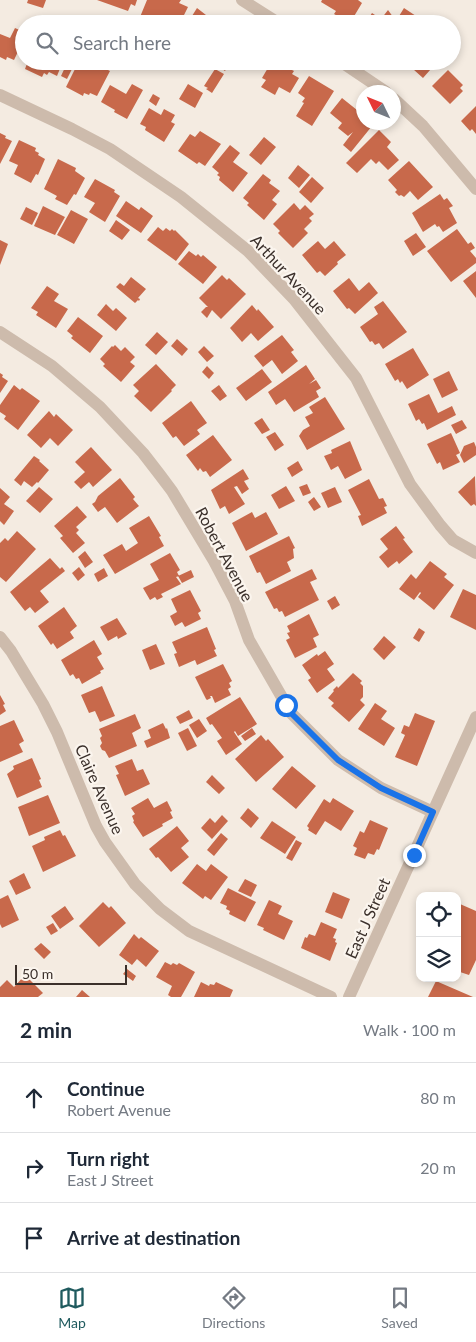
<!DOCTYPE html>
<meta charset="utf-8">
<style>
body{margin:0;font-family:Lato,sans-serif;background:#f2f2f3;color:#1f2937}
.controls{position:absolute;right:15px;bottom:15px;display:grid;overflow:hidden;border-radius:10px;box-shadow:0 2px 8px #0003}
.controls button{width:45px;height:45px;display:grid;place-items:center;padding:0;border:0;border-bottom:1px solid #e0e1e3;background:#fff;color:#1f2937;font:25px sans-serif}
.compass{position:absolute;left:356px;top:85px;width:45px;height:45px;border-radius:50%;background:#fff;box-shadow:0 2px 8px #0003;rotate:313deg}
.scale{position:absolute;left:15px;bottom:12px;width:112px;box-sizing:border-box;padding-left:5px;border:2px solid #3b302b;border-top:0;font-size:14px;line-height:18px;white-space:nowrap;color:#3b302b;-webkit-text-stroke:4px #fbf5ee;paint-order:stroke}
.stop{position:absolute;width:15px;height:15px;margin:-11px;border:4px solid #1a73e8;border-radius:50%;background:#fff}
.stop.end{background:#1a73e8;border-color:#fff;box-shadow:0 1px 5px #0008}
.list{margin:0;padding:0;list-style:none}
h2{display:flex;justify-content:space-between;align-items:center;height:65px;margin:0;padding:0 20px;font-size:21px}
h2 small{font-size:16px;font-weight:400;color:#747a83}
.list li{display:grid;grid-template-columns:32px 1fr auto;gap:15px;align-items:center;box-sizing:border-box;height:70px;padding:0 20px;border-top:1px solid #e0e1e3}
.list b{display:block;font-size:19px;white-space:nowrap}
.list p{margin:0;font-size:16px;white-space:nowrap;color:#747a83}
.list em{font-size:16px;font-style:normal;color:#747a83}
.icon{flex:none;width:28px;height:28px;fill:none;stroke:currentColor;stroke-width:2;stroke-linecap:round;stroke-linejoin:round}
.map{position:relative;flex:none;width:476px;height:997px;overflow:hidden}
.search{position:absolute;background:#fff;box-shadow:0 2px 8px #0003;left:15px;right:15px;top:15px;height:55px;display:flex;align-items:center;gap:12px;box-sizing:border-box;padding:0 18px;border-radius:28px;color:#747a83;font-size:19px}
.sheet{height:275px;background:#fff}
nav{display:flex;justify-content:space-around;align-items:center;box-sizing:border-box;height:70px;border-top:1px solid #e0e1e3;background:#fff;font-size:14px;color:#747a83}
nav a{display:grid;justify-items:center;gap:2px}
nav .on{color:#1f5a5e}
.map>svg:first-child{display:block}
.building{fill:#c8694b}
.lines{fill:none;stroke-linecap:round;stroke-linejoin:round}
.minor{stroke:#cdbbac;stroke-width:12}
.route{stroke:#1a73e8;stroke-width:6}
.labels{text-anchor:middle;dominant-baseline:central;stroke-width:4.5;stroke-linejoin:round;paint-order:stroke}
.street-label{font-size:16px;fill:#3b302b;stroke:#fbf5ee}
</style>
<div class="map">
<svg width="476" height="997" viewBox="0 0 476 997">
<rect width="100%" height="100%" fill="#f4ebe1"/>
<path class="building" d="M28,0H46L43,8L27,3Z
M97,0H137L135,6L131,4L128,11Z
M147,0H181L179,3L188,7L181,21H179L178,24H154L140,17Z
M322,0H358L362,3L350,23L334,14L336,11L321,2Z
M197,8L206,15L222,24H187Z
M404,8L419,18L415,24H365L372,13L381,19L388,10L396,21Z
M95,17L105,20L104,24H93Z
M15,28L24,32V39L14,60L7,57L6,60L0,57V34L10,38Z
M28,61H63L57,76L49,72L47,75L44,73L42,77L25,69Z
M68,61H76L67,79L61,76Z
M79,61H90L110,71L97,96L90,93L89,95L84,93L83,96L66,87Z
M214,61H231L225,71L213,63Z
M239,61H258L253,70Z
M272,61H283L291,66L290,69L294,71L292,74L299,78L290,93L279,87L275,95L261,87L266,80L262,78Z
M404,61H438L423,78Z
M215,69L224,74L212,93L206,89L208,88L204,86Z
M448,70L463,85L460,88L463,91L450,104L432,86Z
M309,76L334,91L312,126L296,116L304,103L302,102L305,98L298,93Z
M132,84L143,90L127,119L114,112L115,110L101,102L110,85L126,94Z
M188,84L203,93L195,108L179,99Z
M153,94L160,98L156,106L149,101Z
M342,98L357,110L359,108L364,111V122H367L372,126L351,152L343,145L353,132L348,136L338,128L342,123L330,113Z
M476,106V134L472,129L470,131L461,121Z
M149,108L161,115L164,109L175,115L171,122L175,124L164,142L145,130L146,127L140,124Z
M379,130L391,142L387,147L399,160L388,170L379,161L376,164L371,159L357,173L346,163Z
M200,131L221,144L205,166L199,162L197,164L178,151L190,134L195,137Z
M0,133L6,136L5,138L12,141L0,164Z
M264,137L276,147L261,165L249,155Z
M19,140L36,148L35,151L39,153L38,155L45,159L38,175L36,174L31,183L14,174L18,165L9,161Z
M230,145L240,153L233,162L248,173L233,192L219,180L220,177L217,175L219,173L212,167Z
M58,159L76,168L75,171L85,178L76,195L74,194L67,205L55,199L57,196L44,189Z
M409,161L433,187L418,200L410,191L404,197L401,195L399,196L395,192L397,190L388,180Z
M298,165L310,175L299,188L288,178Z
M263,174L271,180L269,183L280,191L272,200L277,204L264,220L247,205L249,203L243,198Z
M312,177L324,188L311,203L299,192Z
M95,179L115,190L114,192L120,196L105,222L89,212L95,203L84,197Z
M440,194L444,200L447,198L453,206L449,208L457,223L443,232L439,226L437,227L435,224L423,232L412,213Z
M126,201L139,210L141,207L153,216L141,233L116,216Z
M294,203L300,210L305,205L314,214L309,218L312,221L304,229L308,233L293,248L278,233L280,231L273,224Z
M43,206L65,217L55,235L34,226Z
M26,207L38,213L32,225L20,219Z
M71,210L88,219L74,244L57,235Z
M116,220L130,230L122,240L109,231Z
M158,227L163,231L166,228L170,231L172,229L174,231L175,230L189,244L176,261L147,240Z
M457,229L468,244L471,242L475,248L470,251L476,258V263L451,282L427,251Z
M416,233L426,247L413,256L404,241Z
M0,240L8,244L0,265Z
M318,241L325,249L334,241L346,255L337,262L338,264L325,276L320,271L317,273L302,255Z
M189,251L196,256L198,254L201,257L203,255L217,267L203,284L178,264Z
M476,271V298L463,281Z
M222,275L227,280L229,278L246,294L221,319L212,310L207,318L201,312L206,307H208L199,298Z
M131,277L146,289L138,298L140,299L139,301L138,300L135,303L116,287L120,283L124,286Z
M349,278L359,291L369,282L378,293L355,314L349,308L347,309L333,291Z
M47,286L59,294L54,301L68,309L56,328L36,315L38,312L31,308Z
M383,301L407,332L383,349L379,343L375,345L372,341L370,342L360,327L378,314L374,307Z
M106,304L113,311L116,308L127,318L116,331L97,315Z
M252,305L257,311L258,309L274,327L258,341L251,333L242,342L230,328Z
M78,317L103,336L90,353L71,338L73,336L67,331Z
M157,332L168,342L156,355L145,345Z
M282,335L294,350L291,352L298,361L282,374L272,360L263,367L254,356Z
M177,339L188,349L182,356L171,346Z
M115,345L121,351L125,347L135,357L130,362L135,366L121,382L103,366L105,364L100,359L112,346L113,347Z
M204,346L214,356L207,362L198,352Z
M413,348L429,375L407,389L402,381L400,383L398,379L395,381L385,364Z
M156,364L176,385L171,390L172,391L151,412L134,396L139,391L133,385Z
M306,365L315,379L309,384L316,380L321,388L316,391L319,397L294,412L285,399L276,405L268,392Z
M207,366L214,373L209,379L202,372Z
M262,369L272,382L246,401L236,388Z
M449,371L458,390L442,398L433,379Z
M0,373L3,375L2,377L8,381L0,393Z
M14,385L20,390L22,388L40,401L18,430L4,419L6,416L0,412V405Z
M219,385L227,396L220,401L211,391Z
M429,394L438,413L452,406L456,415L427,430L424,423L422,424L419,419L416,421L408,404Z
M325,397L345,429L307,450L299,436L303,430L310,426L305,417L313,413L309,407Z
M191,401L207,423L197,430L200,434L184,446L176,436L173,438L162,423Z
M49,411L54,417L56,414L73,430L58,446L50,438L41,448L27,435Z
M262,418L270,430L262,434L254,423Z
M462,420L467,428L456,434L451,425Z
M275,432L284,445L275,451L266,437Z
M451,433L460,453L456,455L460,462L443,470L440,462L437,464L427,444Z
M213,435L232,460L210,477L206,471L203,472L200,468L198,471L186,455Z
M350,441L362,470L345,479L338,466L331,470L324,456L332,453L331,450Z
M474,442L476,447V455L464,463L460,455L464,446Z
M91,447L112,470L93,487L89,482L81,489L74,482L85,472L75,462Z
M34,456L40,460L39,461L49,470L38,483L37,482L32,487L24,481L21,486L14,480Z
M298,461L303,470L292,477L287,468Z
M243,469L249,479L244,481L249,489L242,494L237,486L234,487L245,504L229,514L225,506L220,509L211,490Z
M475,476L476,506L474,504L471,506L458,492Z
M120,478L135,497L133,499L139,506L117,523L105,507L98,512L92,504L95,502L98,496Z
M369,479L379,499L383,498L387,506L384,507L387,513L362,526L358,516L361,515L348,490Z
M307,484L311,493L303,496L299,487Z
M286,486L295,501L279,509L271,495Z
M39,487L53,499L40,513L26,501Z
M335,487L342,502L328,508L321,493Z
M0,488L10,497L4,504L14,511L4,525L0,521Z
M314,497L321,507L314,511L308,502Z
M77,506L87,517L76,527L79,530L76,533L85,543L73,553L60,538L63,536L54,526Z
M252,512L255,518L266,512L278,534L246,551L232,523Z
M149,516L161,536L159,537L164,546L115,574L103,555L122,544L126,551L138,543L129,528Z
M396,526L405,538L403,539L413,552L399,564L397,561L388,568L379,557L388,549L380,539Z
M17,531L36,549L6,582L0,577V543L5,538L8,541Z
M289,536L295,548L293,549L294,558L287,562L291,571L266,584L260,572L257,573L249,556Z
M85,551L93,562L85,568L78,557Z
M170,553L180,570L177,572L179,576L176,577L181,584L161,594L163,597L157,600L155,597L150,600L143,588L159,580L150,564Z
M50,558L60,569L62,567L65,571L40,591L49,602L35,613L30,607L25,611L10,592Z
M430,561L447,574L444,577L454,585L434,610L418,597L421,593L420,592L414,600L399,589L411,574L416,579Z
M79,567L85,575L78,581L72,573Z
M104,568L108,576L98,582L94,574Z
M312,569L317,579L310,582L319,600L285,617L282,611L279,612L277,608L274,609L265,592Z
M191,570L194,577L182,583L178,576Z
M463,589L476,595V630L450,617Z
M190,590L201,611L198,613L201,619L185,627L182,622L175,626L170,616L177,612L171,599Z
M335,596L340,605L332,610L327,601Z
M64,607L77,626L70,632L74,638L57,649L53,643L51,645L38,626Z
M309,614L319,635L313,638L317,647L295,658L286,640L290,638L287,633L290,632L287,626Z
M117,618L127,634L118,639L117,636L108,641L100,627Z
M207,627L216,649L214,650L217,656L197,665L195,660L179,667L174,654L177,653L172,642Z
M419,628L425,632L419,642L413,638Z
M384,636L396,647L384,660L373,649Z
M94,640L102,654L97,657L104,669L100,671L101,673L82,684L79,678L76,679L73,674L70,676L61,660Z
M156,644L165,664L150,670L142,650Z
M325,651L334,664L327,669L335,680L317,693L308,680L311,678L302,665L317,654L318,656Z
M223,664L232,681L229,683L231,687L228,689L231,695L215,703L212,696H210L211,698L207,700L206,699L195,677Z
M353,673L362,681L360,683L363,686V697L360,700L365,705L349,722L331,706L334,703L328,698L334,691L333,690L337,686L338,688Z
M102,686L115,716L100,722L95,711L89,713L81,695Z
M0,695L5,704L3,705L6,711L0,715Z
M240,697L257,724L238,736L235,731L234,732L242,744L226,755L217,741L222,738L212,724L210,725L206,718Z
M375,703L387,711L381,719L395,728L384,746L358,729Z
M189,710L193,718L180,724L176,717Z
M415,713L435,721L417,766L395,757L405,735L401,733L404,725L409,727Z
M135,714L141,728L132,733L137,746L109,758L105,751L102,750L100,746L102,743L100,738L102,736L99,729Z
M199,719L207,731L197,738L189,725Z
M14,720L24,741L19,744L23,752L0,762V726Z
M163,723L166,729L167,728L170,738L147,748L144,741L151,738L148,730Z
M188,728L197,746L187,751L178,733Z
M252,728L256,734L245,741L241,736Z
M261,735L266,741L268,739L284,757L256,782L235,759Z
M32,758L41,779L39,780L42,787L17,798L7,774L14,769L13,766Z
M132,759L137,771L143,769L150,784L125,796L116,775L119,774L115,766Z
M292,766L316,786L296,809L272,789Z
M212,775L225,788L219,794L206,782Z
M48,795L60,823L29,836L18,807Z
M148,798L154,808L167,801L172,811L170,812L173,818L162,824L163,826L143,837L133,822L134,821L132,816L135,814L131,808Z
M333,798L354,811L341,831L325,821L316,835L308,830L309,828L307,826L324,799L330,803Z
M248,808L259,818L251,828L240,818Z
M222,815L228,821L212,839L201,828L210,818L215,823Z
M370,820L388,828L379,850L377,849L374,855L368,853L365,859L354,855L357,848L353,846L360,831L364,833Z
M272,821L296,837L285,854L260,838Z
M177,826L189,841L181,848L189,857L171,872L158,857L156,858L149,849Z
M60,830L63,836L65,835L76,856L43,872L32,846L45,840L44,837Z
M221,833L228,839L214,856L207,850Z
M296,840L302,843L292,861L286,858Z
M197,864L206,871L211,864L228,877L211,900L205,896L203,899L182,883Z
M24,873L31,888L16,895L9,881Z
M245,879L257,885L251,897L238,891Z
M228,888L256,902L245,922L229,914L230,911L226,909L227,906L220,903Z
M333,892L350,899L342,919L325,912Z
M8,895L19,920L2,928L0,924V899Z
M269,900L282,906L278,914L293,921L284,940L263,930L264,928L257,925Z
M103,902L109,908L111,906L126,923L99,947L79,926Z
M460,904L476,911V960L469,975L457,971V910Z
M65,906L74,919L60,929L51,916Z
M321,922L337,929L333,938L336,939L335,942L337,943L330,961L301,948L305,937L307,938L309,934L315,936Z
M53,923L58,931L51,935L46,927Z
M134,934L139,939L141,937L159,951L146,967L137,959L132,965L119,955Z
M41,943L51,952L44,959L34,949Z
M165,962L171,965L173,963L177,965L179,963L195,972L181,997H171L168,995L172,986L156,977Z
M127,969L136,976L133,981L123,974Z
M25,975L43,993L38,997H0V987L7,980L14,987Z
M436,981L473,997H428Z
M201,982L209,986L210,984L214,985L216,982L233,990L230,997H194Z
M82,990L90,997H76Z"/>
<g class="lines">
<path class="minor" d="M242,0L280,24
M340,61L386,92
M0,95L72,129L110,149L181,197L248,251L294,299L356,378L410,484L440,525L453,540L476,553
M394,99L423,126L476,189
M0,332L52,366L100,407L143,453L160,475L172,491L214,561L235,601L249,640L291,713L338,760L381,788L433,812
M0,637L11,651L43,704L57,732L96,826L105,842L135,884L160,909L189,931L331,997
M349,997L476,717"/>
</g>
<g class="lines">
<path class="route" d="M286,705L291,713L338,760L381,788L433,812L414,855"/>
</g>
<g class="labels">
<g class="street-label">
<text transform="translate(289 274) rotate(47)">Arthur Avenue</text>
<text transform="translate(225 554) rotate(62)">Robert Avenue</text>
<text transform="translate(100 789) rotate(66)">Claire Avenue</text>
<text transform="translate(367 918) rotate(-66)">East J Street</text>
</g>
</g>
</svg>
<div class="controls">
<button><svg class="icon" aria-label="locate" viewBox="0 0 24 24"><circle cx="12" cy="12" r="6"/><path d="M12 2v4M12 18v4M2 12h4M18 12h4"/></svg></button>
<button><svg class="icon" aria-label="layers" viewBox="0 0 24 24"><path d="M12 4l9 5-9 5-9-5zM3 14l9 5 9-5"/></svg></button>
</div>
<svg class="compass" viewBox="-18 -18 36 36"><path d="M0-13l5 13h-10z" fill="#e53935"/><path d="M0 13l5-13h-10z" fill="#747a83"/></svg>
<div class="scale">50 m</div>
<div class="stop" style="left:286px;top:705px"></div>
<div class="stop end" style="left:414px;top:855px"></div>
<div class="search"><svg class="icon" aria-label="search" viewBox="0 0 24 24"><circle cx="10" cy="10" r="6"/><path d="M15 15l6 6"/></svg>Search here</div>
</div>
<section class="sheet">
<h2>2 min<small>Walk · 100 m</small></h2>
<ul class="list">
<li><svg class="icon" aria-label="ahead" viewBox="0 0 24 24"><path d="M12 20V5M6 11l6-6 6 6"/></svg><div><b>Continue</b><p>Robert Avenue</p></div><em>80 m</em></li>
<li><svg class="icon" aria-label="right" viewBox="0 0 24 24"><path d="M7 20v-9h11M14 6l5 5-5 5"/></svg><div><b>Turn right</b><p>East J Street</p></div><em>20 m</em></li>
<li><svg class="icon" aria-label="arrive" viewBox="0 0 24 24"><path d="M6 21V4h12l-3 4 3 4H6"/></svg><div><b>Arrive at destination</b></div></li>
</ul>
</section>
<nav>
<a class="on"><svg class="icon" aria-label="map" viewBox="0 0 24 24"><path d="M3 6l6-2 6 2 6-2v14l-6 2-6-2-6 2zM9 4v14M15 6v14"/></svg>Map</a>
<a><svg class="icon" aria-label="directions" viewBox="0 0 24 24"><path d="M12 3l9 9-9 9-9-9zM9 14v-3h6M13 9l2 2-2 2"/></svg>Directions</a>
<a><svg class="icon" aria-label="saved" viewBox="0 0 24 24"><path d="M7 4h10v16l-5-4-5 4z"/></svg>Saved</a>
</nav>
